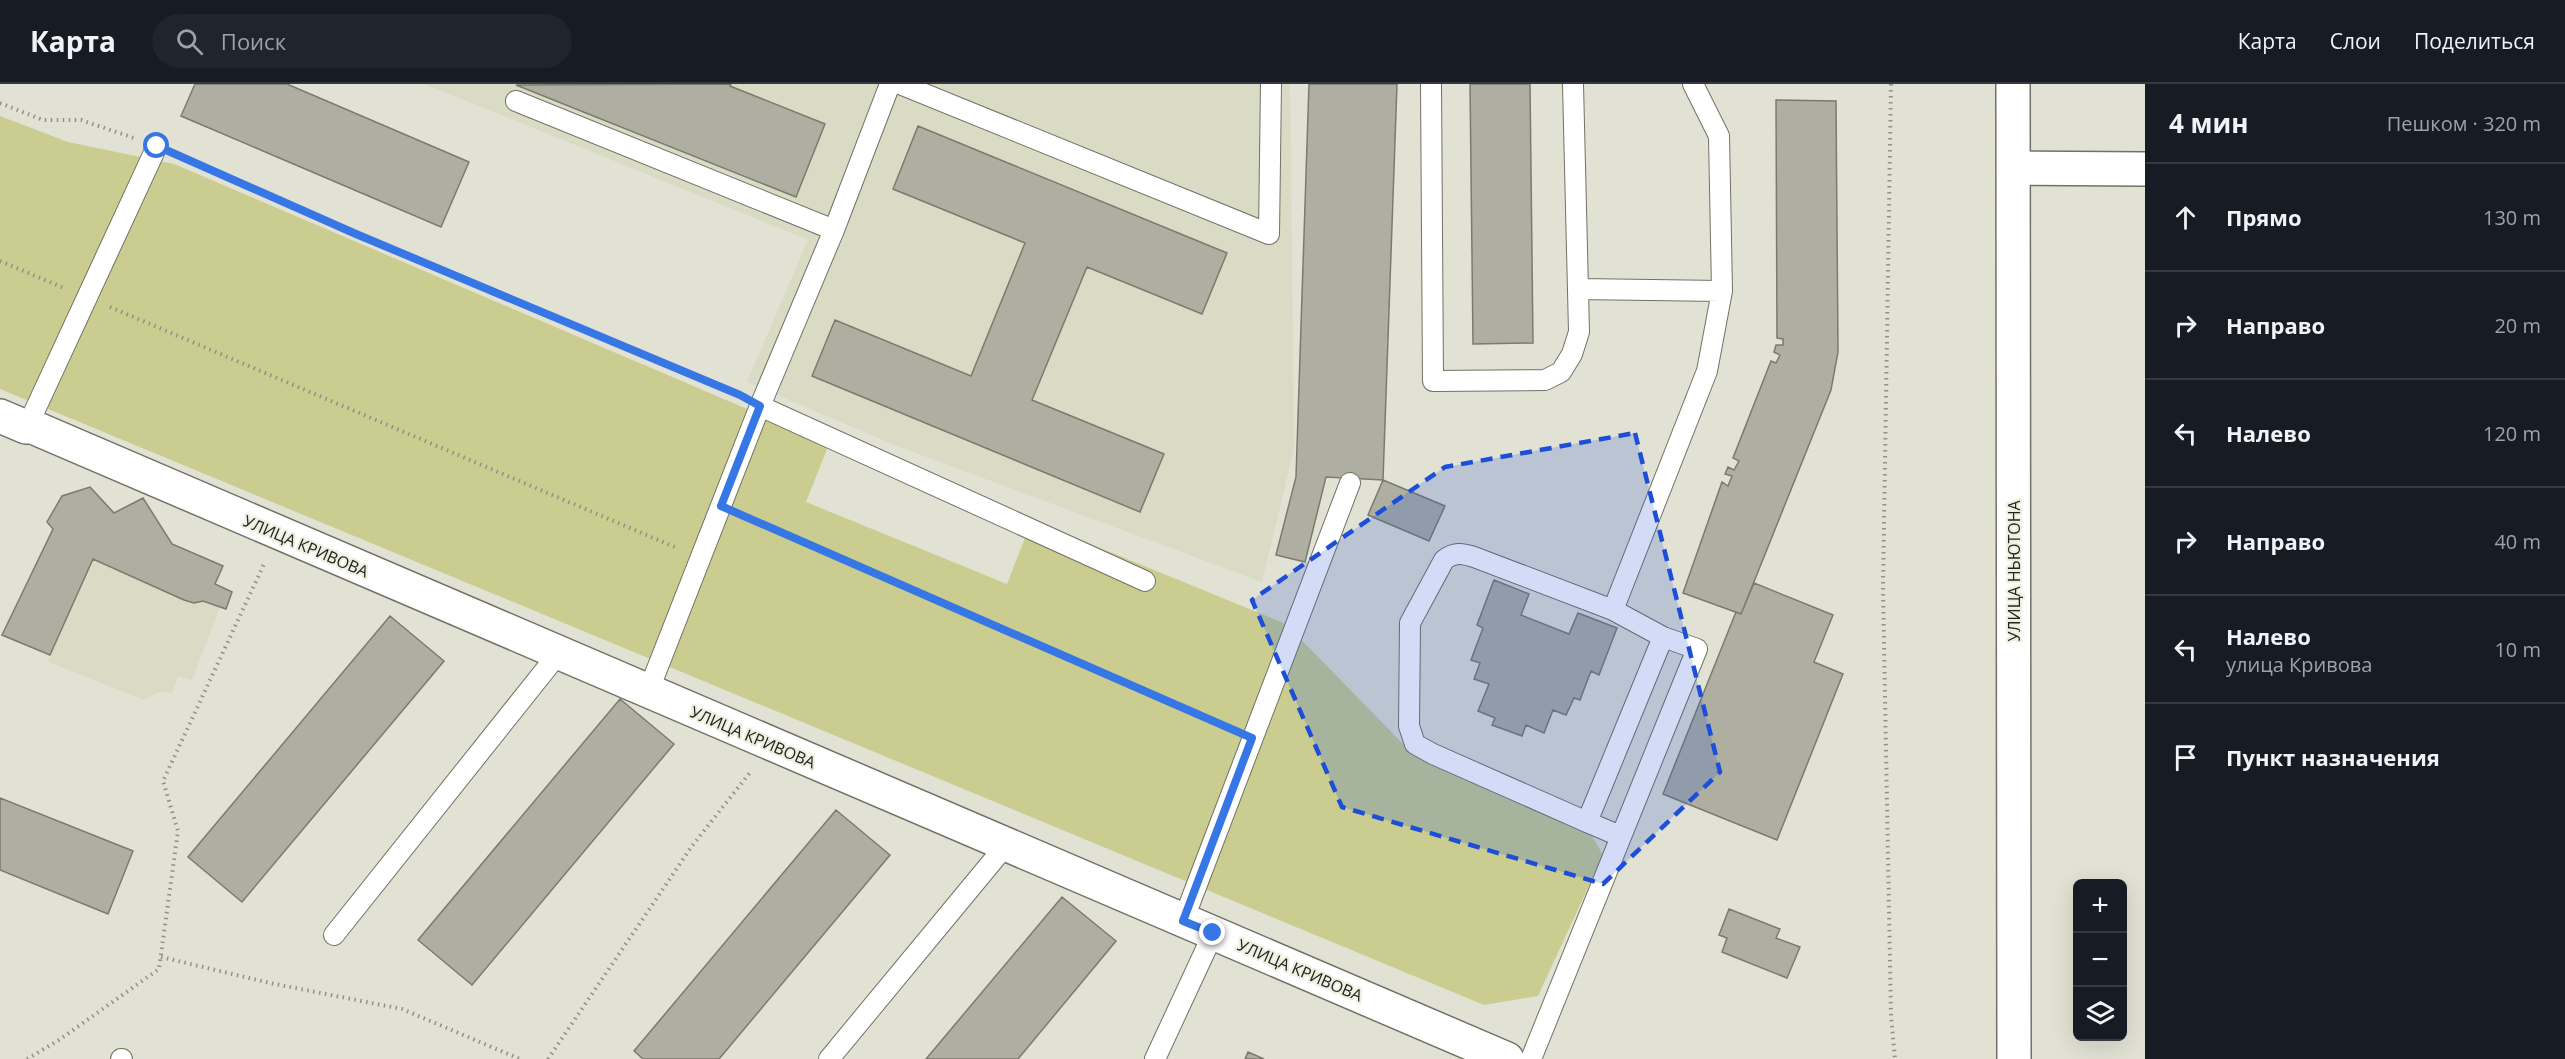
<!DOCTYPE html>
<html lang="ru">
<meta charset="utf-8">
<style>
body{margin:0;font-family:"Open Sans",sans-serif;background:#20242c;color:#f1f3f6}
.controls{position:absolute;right:18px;bottom:18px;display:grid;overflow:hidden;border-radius:9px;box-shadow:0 6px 24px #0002}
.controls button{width:54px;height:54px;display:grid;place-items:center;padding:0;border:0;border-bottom:2px solid #363941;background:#171b24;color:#f1f3f6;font:30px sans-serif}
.stop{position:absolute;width:18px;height:18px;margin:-14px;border:4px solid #3777e5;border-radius:50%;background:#fff}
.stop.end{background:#3777e5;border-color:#fff;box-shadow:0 2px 6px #0008}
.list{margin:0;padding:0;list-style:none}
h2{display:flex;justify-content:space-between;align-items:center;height:78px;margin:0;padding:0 24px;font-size:26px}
h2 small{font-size:20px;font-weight:400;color:#9ea1a6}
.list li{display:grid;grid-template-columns:39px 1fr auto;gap:18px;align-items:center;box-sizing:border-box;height:108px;padding:0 24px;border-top:2px solid #363941}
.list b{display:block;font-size:22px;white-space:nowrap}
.list p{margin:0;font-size:20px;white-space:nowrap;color:#9ea1a6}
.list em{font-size:20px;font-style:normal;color:#9ea1a6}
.icon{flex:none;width:33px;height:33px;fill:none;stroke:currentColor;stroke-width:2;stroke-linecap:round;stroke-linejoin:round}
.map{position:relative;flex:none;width:2145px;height:975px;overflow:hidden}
header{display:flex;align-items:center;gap:36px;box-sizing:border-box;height:84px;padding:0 30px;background:#171b24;border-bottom:2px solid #363941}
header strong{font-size:28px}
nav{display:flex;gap:33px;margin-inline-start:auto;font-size:21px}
.search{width:420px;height:54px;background:#20242c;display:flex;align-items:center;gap:15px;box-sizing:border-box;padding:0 21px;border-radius:33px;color:#9ea1a6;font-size:22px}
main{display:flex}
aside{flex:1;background:#171b24}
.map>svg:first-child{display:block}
.built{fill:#d9dbc4}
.green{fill:#cacd8f}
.building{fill:#aeafa1;stroke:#7a7b6e;stroke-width:1.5}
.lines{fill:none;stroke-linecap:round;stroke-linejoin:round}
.service-casing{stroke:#717265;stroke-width:22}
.minor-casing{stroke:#717265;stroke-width:36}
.tertiary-casing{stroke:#717265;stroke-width:36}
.path{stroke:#909186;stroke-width:4;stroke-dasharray:1.5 4.5;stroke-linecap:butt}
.service{stroke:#fff;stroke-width:20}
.minor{stroke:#fff;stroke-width:33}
.tertiary{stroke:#fff;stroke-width:33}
.route{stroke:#3777e5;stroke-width:8}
.marked{fill:#1d4ed8;fill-opacity:0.2;stroke:#1d4ed8;stroke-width:4.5;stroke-dasharray:12 8;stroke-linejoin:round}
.labels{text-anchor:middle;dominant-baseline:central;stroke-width:4.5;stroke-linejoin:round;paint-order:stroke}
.street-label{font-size:16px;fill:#23241e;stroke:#eeefe0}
</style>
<header>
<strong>Карта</strong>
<div class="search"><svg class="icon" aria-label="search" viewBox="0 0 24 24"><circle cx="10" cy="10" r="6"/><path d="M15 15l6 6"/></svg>Поиск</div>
<nav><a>Карта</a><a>Слои</a><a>Поделиться</a></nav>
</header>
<main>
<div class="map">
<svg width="2145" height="975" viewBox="0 0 2145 975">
<rect width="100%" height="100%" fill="#e1e2d3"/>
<path class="built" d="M425,0H1290L1294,365L1262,498L897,362L747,298L808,156Z
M93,475L184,516L194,519L203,517L220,523L192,596L178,592L172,609L158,608L144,616L48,578Z"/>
<path class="green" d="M0,32L68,58L174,80L829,360L806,418L1007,500L1032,436L1286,540L1406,663L1589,747L1603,771L1538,912L1484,921L0,305Z"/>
<path class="building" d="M195,0H287L469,78L441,143L181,32Z
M731,0L730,2L825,40L796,113L516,1Z
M1309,0H1397L1383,396L1326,393L1305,478L1276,471L1296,393Z
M1470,0H1530L1533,259L1473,260Z
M1776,16L1836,17L1838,268L1831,306L1741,530L1683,509L1722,398L1728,402L1732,392L1725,390L1728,383L1734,386L1739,377L1733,374L1771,277L1776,279L1780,271L1774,268L1776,261H1783V255L1777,254Z
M918,42L1227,169L1202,230L1087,183L1032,316L1164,370L1140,428L812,292L835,236L971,292L1025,159L893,105Z
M1383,396L1445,422L1429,457L1368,431Z
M90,403L114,429L143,414L172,460L223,482L215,500L232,508L226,525L203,517L194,519L184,516L93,475L50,571L2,551L53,445L47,438L62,412Z
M1494,496L1529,510L1521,531L1569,550L1578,529L1617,544L1599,591L1591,587L1580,616L1574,614L1566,631L1553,626L1544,649L1526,641L1522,652L1492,641L1495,634L1478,627L1489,600L1474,595L1480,579L1471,576L1483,544L1477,541Z
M1754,499L1833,531L1814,578L1843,590L1777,756L1663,710L1736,528L1741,530Z
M390,532L444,577L242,818L188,773Z
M620,615L674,660L472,901L418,856Z
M0,714L133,767L108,830L0,786Z
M836,726L890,771L719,975H643L634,967Z
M1062,813L1116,857L1018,975H926Z
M1729,825L1780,845L1776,854L1800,863L1787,894L1722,868L1727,854L1719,851Z
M1248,968L1264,975H1245Z"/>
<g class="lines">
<defs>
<path id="service" d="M900,0L1269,150L1271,0
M1431,0L1433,297L1545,296L1561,288L1572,270L1579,248L1573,0
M516,17L834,146
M1579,205L1722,207
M760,322L1145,497
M28,341L157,62
M648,608L760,322L834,146L890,0
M1587,738L1433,670L1415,660L1409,642L1410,539L1444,476C1454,468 1462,469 1474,473L1613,526
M1620,752L1587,738L1663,553
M1183,837L1350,399
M334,851L558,570
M121,975H122
M829,975L1006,761
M1155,975L1213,850
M1531,975L1697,565L1663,553L1613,526L1707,287L1722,207L1719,52L1693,0"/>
<path id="minor" d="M2014,84L2145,85"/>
<path id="tertiary" d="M2013,0L2014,975
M0,332L26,343L28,341L1507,975"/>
</defs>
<use href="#service" class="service-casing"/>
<use href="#minor" class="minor-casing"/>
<use href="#tertiary" class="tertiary-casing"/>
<path class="path" d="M1891,0L1883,505L1891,931L1895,975
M0,19L43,36H81L134,54
M180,72L356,150L736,309
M0,177L64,204
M110,223L677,464
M745,432L1230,644
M161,873L270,899L402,925L520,975
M27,975L59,956L159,885L178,747L163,697L265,478
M548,975L692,762L752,686"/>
<use href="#service" class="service"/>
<use href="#minor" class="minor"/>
<use href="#tertiary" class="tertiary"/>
</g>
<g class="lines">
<path class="route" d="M157,62L356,150L740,311L760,322L721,422L1252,654L1183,837L1213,849"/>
</g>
<path class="marked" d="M1635,349L1720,688L1603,800L1342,723L1252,516L1445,383Z"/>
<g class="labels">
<g class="street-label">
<text transform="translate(306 462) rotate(23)">УЛИЦА КРИВОВА</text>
<text transform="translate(2014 487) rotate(-90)">УЛИЦА НЬЮТОНА</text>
<text transform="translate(753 653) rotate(23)">УЛИЦА КРИВОВА</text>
<text transform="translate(1300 886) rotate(23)">УЛИЦА КРИВОВА</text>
</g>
</g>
</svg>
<div class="controls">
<button>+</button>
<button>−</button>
<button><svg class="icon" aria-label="layers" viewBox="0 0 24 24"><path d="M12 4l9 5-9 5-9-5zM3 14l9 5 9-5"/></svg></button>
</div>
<div class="stop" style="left:157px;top:62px"></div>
<div class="stop end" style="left:1213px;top:849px"></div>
</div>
<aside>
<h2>4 мин<small>Пешком · 320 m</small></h2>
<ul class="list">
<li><svg class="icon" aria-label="ahead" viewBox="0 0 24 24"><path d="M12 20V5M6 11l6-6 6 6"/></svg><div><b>Прямо</b></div><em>130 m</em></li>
<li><svg class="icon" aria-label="right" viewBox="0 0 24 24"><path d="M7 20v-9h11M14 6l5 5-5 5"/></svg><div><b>Направо</b></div><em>20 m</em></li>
<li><svg class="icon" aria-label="left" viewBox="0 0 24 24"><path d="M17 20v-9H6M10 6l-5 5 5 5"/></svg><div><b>Налево</b></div><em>120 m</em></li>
<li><svg class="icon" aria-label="right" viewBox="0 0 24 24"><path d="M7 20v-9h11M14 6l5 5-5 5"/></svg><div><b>Направо</b></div><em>40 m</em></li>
<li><svg class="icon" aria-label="left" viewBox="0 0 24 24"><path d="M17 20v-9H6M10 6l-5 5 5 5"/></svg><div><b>Налево</b><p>улица Кривова</p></div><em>10 m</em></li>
<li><svg class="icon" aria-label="arrive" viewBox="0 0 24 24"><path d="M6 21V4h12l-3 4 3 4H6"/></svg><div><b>Пункт назначения</b></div></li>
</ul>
</aside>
</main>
